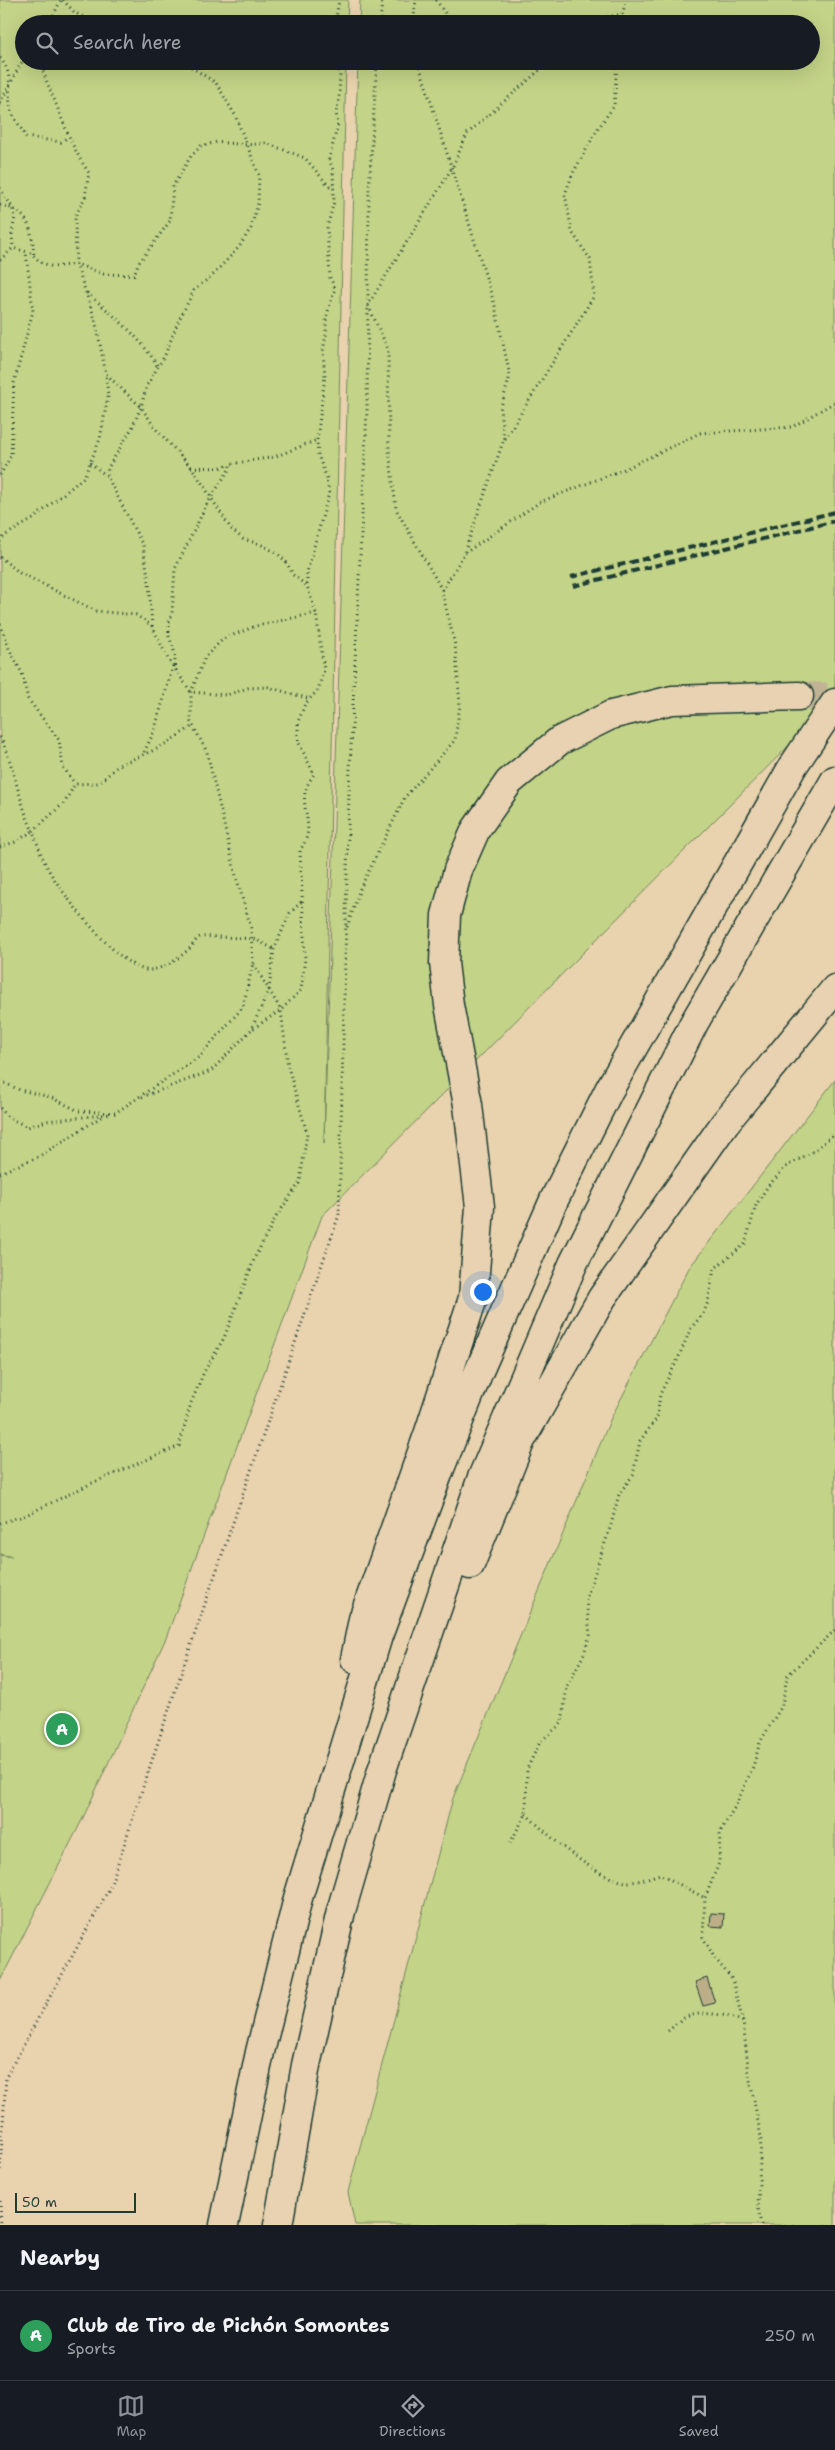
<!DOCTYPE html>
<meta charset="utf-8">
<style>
body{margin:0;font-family:"Shantell Sans",sans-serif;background:#242831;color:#f1f3f6}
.scale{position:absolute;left:15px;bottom:12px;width:121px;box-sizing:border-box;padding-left:5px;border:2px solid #1f3d34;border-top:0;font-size:14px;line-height:18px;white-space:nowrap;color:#1f3d34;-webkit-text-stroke:4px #e8d2b1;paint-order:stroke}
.you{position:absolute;left:482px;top:1291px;width:18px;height:18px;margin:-12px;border:4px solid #fff;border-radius:50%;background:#1a73e8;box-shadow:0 0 0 8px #1a73e833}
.badge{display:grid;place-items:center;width:32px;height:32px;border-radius:50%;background:#8c9099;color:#fff;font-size:16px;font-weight:700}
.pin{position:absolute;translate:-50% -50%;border:2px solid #fff;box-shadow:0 1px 5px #0006}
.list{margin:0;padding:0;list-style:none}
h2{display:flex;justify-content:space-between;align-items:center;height:65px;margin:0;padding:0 20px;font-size:21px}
h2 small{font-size:16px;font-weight:400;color:#9ea1a6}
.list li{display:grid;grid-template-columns:32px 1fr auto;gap:15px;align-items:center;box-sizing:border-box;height:90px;padding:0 20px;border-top:1px solid #363941}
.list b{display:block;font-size:19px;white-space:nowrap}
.list p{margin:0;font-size:16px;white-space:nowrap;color:#9ea1a6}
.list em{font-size:16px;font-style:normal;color:#9ea1a6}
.icon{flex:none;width:28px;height:28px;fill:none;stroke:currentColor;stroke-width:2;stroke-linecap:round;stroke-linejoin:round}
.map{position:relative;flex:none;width:835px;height:2225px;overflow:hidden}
.search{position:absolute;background:#171b24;box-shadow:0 5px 20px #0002;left:15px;right:15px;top:15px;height:55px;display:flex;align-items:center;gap:12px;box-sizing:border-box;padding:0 18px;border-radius:28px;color:#9ea1a6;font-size:19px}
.sheet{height:155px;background:#171b24}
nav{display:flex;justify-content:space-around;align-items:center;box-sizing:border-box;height:70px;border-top:1px solid #363941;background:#171b24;font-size:14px;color:#9ea1a6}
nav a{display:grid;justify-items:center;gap:2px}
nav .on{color:#8c9099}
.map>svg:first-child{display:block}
.green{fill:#c3d387;stroke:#71885e}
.building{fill:#bcaf88;stroke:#1f3d34}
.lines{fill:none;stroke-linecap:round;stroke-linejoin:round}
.highway-tunnel{stroke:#c1b496;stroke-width:28;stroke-dasharray:28 14;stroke-linecap:butt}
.highway-casing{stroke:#1f3d34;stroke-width:31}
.path{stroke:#1f3d34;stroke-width:3;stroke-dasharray:1 4;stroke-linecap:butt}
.highway{stroke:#e8d2b1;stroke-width:28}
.rail{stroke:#1f3d34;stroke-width:4;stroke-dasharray:8 4;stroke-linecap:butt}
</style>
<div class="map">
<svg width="835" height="2225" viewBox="0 0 835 2225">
<rect width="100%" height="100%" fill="#e9d2ae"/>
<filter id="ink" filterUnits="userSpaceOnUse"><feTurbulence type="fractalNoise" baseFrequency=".02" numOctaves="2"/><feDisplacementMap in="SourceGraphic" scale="10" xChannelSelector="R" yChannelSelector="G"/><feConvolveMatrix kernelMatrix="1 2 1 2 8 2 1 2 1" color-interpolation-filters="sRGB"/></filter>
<g filter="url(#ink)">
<path class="green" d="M0,0H348L347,24H24V61H346L324,1143L358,61H811V24H359L360,0H835V699L322,1216L166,1638L82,1820L0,1981V1555L12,1557L0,1554Z
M835,1080V2225H355L348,2192L453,1798L611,1418L689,1268Z"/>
<path class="building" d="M711,1913L724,1914L723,1927L710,1926Z
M707,1978L715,2003L703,2006L695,1982Z"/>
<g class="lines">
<path class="highway-tunnel" d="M799,696L835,697"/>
<defs>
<path id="highway" d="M470,1565L521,1440L602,1298L725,1123L835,989
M355,1659L363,1619L428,1435L473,1298L480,1207L468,1105L449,1005L444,963L446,915L458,870L476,829L509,782L559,741L611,715L672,700L799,696
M224,2225L260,2052L298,1898L378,1636L441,1466L479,1371L554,1200L609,1090L793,766L835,703
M278,2225L306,2065L341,1911L382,1770L481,1480L573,1264L694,1023L835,780"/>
</defs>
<use href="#highway" class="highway-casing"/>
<path class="path" d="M63,0L75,13L99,24
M436,0L447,16L462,24
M49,24L61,0
M335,24L339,0
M380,24L382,0
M413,24L416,0
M573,24L622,14L627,0
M593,24L599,19
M621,24L622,14
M0,58C16,76 5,93 12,112C15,120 22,129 26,137L61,142L68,137
M0,103L24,58
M0,188L12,207L15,217L12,233L13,248
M0,205C29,210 32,229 34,256
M0,260L13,248L31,253L40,262L53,267L76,264L104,274L134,275L138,264L170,221L173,186L191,156L201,146L217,142L247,145L266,143L305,158L328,185L334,188
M87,293C114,316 140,336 158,367
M505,439L594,296L590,259L572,232L565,194L573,173L597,130L614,106L617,61
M90,463L107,476
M191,467L219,468L230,464
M0,475L11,456L14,383L33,311L26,252
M0,542L4,536L33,519L84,477L100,439L108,396L106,374
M465,553L540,502L627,468L700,433L792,427L835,402
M0,557L20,573L96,611L136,615L152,626L168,659L191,692L227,695L248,688L268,687L310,699
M307,585V572L329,493L327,479L318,455L317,440L325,376L323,351L326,335V318L335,288L330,278L327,227L334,202L333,170L329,159L338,124L336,113L339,99L340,74L336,61
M442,590L396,509L389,449L388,349L368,305L452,168L467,134L550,61
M0,624L10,651L22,673L28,699L59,740L63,767L75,784
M152,626L149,582L143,546L107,476L108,468L132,428L141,407L147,385L165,355L177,324L194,290L213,275L239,247L251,228L258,203L259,175L235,115L216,83L182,61
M176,671L174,651L169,636V622L172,613L175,569L207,504L230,468V464L274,457L317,440
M0,737C15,767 18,801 33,831L65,802L75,784L99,783L119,765L159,748L193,726
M144,752L154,732L173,666
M0,847L15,842L33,831C37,843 41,855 47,867C59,890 122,973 150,970C167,968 181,957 192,946C194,943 197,938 200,937C203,936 249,938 253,939C260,941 267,946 274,949
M347,927L360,889L405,797L455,740L460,704L455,645L442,591L464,554L504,439L500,410L510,376L495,306L418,61
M253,963L251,928L236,876L207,752L191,722V692L205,657L223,639L256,626L316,613
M0,1081L20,1090L50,1097L79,1111L115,1113L199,1057L243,1007L253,963L281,1010L301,990L305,958L300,850C316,828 302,816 305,792C306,786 311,779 314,774L298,741V722L305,704L318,690L324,670L316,613L307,586L293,575L287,563L277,553L260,544L243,539L231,529L193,469L156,429L141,407L106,374L95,319L76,264L75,217L85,197L89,173C75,153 67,132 58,109C52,93 44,79 41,61
M142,1097L211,1071L251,1030L269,990L274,949L290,913L302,901
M0,1108L9,1118L28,1127L46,1121L111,1114
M0,1173L38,1157L101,1117
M0,1523L24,1516L90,1484L179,1446L191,1403L204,1372L224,1338L255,1257L276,1217L300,1182L307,1133L288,1067L281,1010L251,1030
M526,1814C549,1836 595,1878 626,1882C636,1883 650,1877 660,1874L705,1898
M510,1843L526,1814L527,1769L540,1742L562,1723L567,1686L583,1656L590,1635L586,1599L611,1525L619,1494L633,1475L640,1441L657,1418L660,1394L677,1361L691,1328L703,1314L708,1302L714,1269L745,1244L756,1205L768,1186L787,1166L814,1151L835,1133
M668,2031C673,2027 678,2021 684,2018C700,2010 728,2014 743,2022
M0,2170L6,2077L110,1887L173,1697L339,1215L349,789L367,410L369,190L377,61
M0,2201L1,2225
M761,2225L758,2207L761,2137L749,2075L743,2022L732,1979L714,1957L703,1937L705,1898L719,1863L720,1832L736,1805L753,1767L760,1742L782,1706L787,1676L835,1630"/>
<use href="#highway" class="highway"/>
<path class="rail" d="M571,577L835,512
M573,586L835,521"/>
</g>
</g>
</svg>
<div class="scale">50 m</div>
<div class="you"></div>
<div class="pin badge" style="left:62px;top:1729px;background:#2e9e5b">A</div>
<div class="search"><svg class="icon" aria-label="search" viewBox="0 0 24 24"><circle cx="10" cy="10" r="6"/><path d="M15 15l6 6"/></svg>Search here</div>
</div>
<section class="sheet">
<h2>Nearby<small></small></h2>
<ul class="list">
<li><span class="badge" style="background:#2e9e5b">A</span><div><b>Club de Tiro de Pichón Somontes</b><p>Sports</p></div><em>250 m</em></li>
</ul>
</section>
<nav>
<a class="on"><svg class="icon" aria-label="map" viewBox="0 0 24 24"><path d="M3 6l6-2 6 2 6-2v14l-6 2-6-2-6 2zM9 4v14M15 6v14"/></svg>Map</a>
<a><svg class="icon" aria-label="directions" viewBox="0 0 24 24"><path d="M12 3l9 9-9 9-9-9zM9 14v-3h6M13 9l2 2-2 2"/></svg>Directions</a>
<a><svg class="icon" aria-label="saved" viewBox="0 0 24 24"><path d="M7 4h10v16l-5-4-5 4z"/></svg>Saved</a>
</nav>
